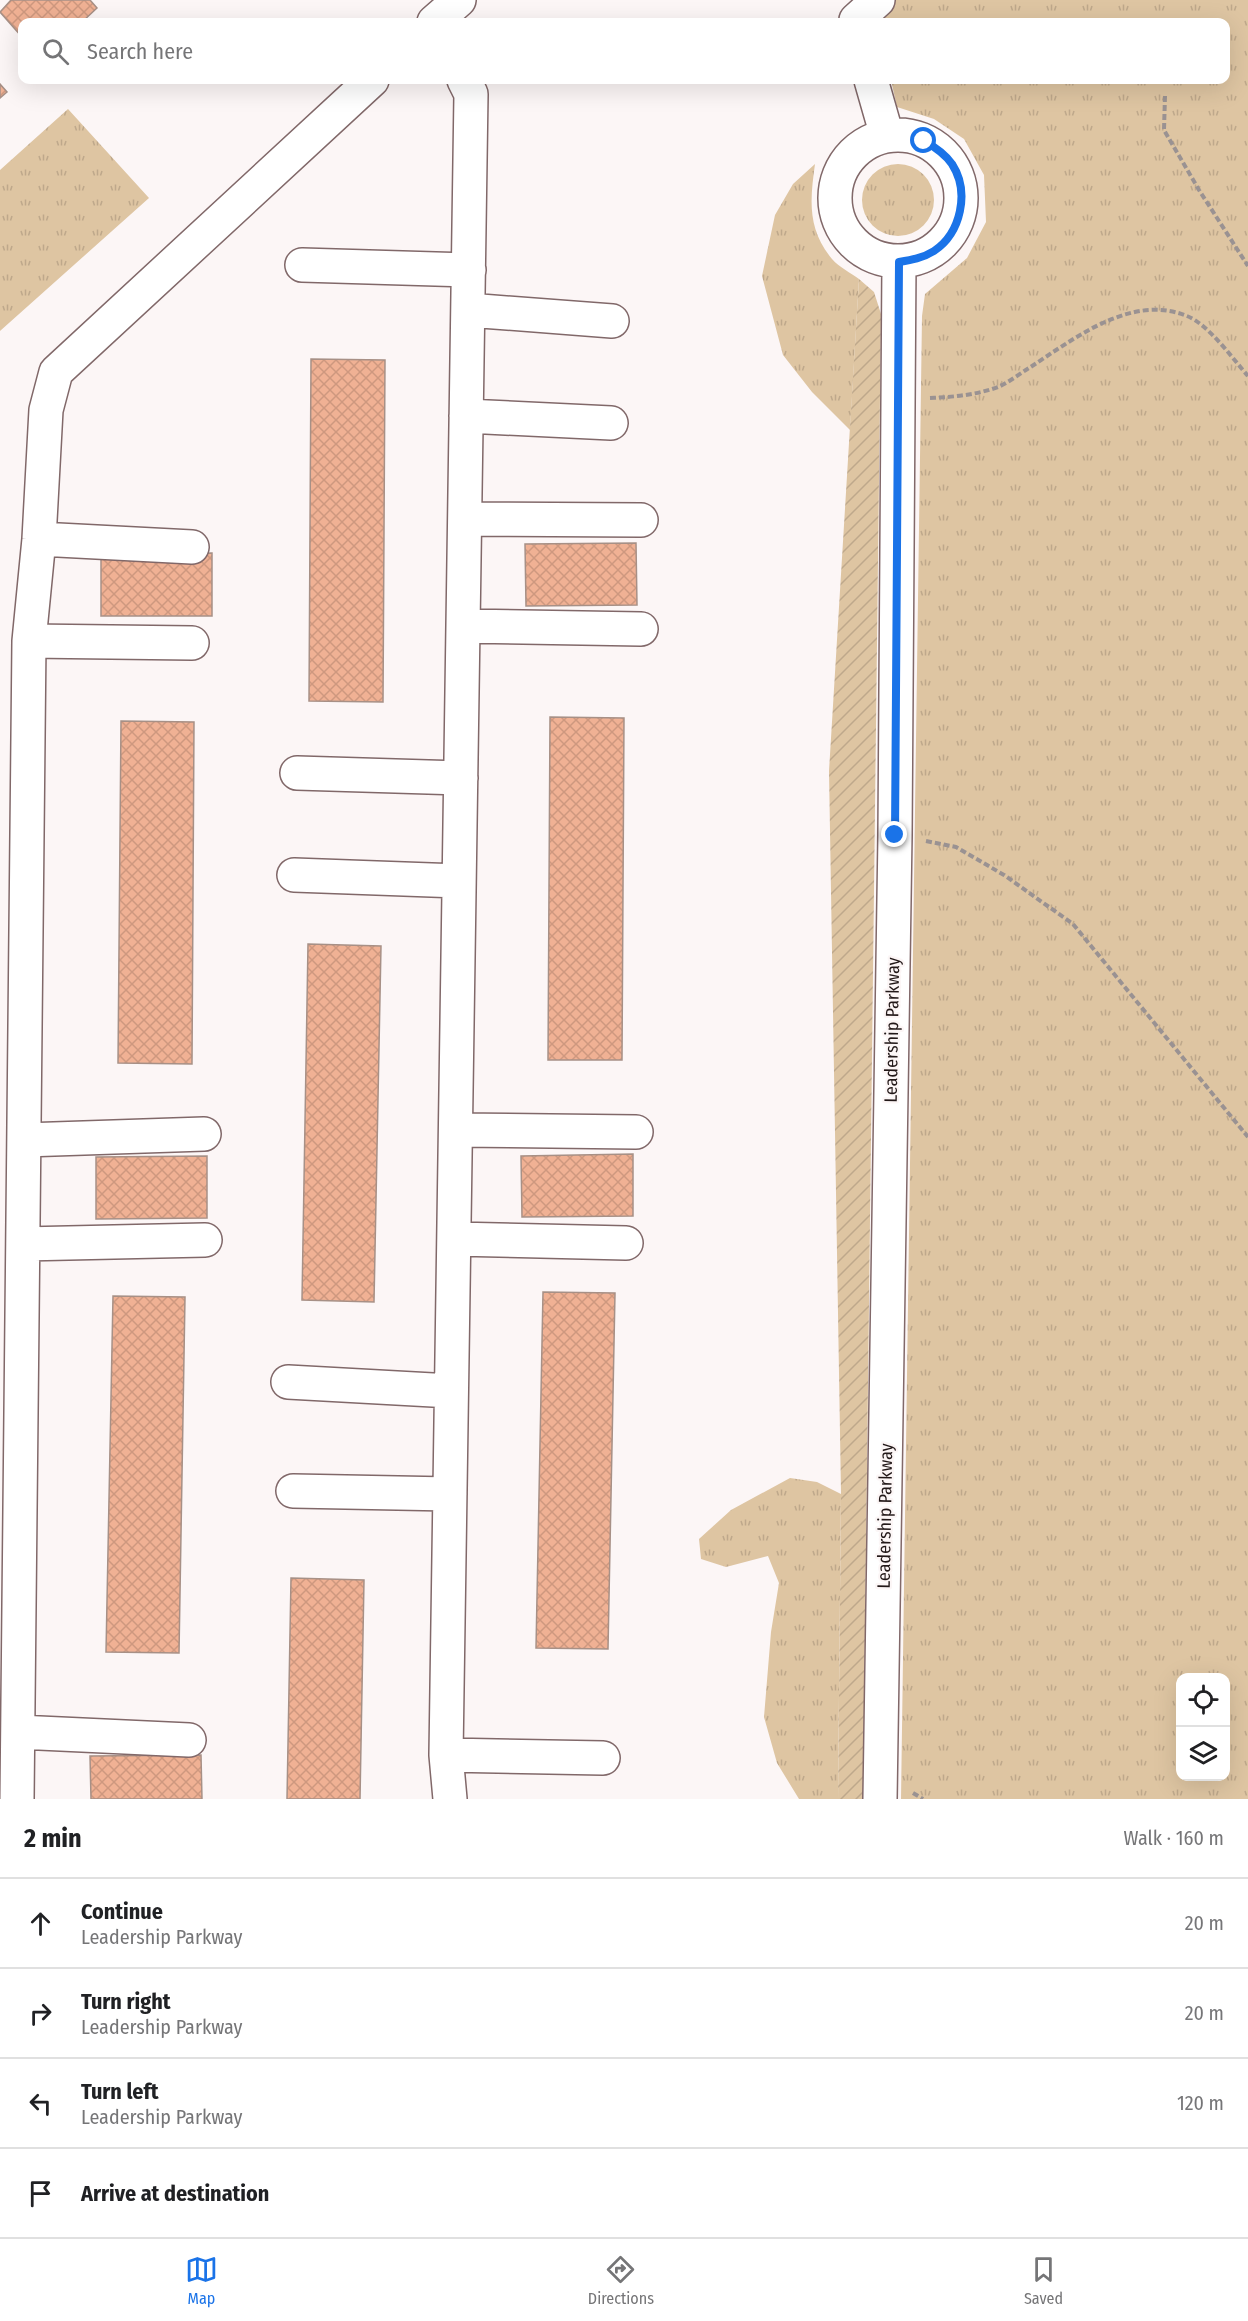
<!DOCTYPE html>
<meta charset="utf-8">
<style>
body{margin:0;font-family:"Fira Sans Condensed",sans-serif;background:#f2f2f2;color:#202124}
.controls{position:absolute;right:18px;bottom:18px;display:grid;overflow:hidden;border-radius:12px;box-shadow:0 6px 24px #0002}
.controls button{width:54px;height:54px;display:grid;place-items:center;padding:0;border:0;border-bottom:2px solid #e0e0e0;background:#fff;color:#202124;font:30px sans-serif}
.stop{position:absolute;width:18px;height:18px;margin:-14px;border:4px solid #1a73e8;border-radius:50%;background:#fff}
.stop.end{background:#1a73e8;border-color:#fff;box-shadow:0 2px 6px #0008}
.list{margin:0;padding:0;list-style:none}
h2{display:flex;justify-content:space-between;align-items:center;height:78px;margin:0;padding:0 24px;font-size:26px}
h2 small{font-size:20px;font-weight:400;color:#757577}
.list li{display:grid;grid-template-columns:39px 1fr auto;gap:18px;align-items:center;box-sizing:border-box;height:90px;padding:0 24px;border-top:2px solid #e0e0e0}
.list b{display:block;font-size:22px;white-space:nowrap}
.list p{margin:0;font-size:20px;white-space:nowrap;color:#757577}
.list em{font-size:20px;font-style:normal;color:#757577}
.icon{flex:none;width:33px;height:33px;fill:none;stroke:currentColor;stroke-width:2;stroke-linecap:round;stroke-linejoin:round}
.map{position:relative;flex:none;width:1248px;height:1799px;overflow:hidden}
.search{position:absolute;background:#fff;box-shadow:0 6px 24px #0002;left:18px;right:18px;top:18px;height:66px;display:flex;align-items:center;gap:15px;box-sizing:border-box;padding:0 21px;border-radius:12px;color:#757577;font-size:22px}
.sheet{height:438px;background:#fff}
nav{display:flex;justify-content:space-around;align-items:center;box-sizing:border-box;height:84px;border-top:2px solid #e0e0e0;background:#fff;font-size:16px;color:#757577}
nav a{display:grid;justify-items:center;gap:3px}
nav .on{color:#1a73e8}
.map>svg:first-child{display:block}
.grass{fill:url(#grass-tufts);fill-rule:evenodd}
.garden{fill:url(#garden-furrows)}
.building{fill:url(#building-cross-hatch);stroke:#a79086;stroke-width:1.5}
.lines{fill:none;stroke-linecap:round;stroke-linejoin:round}
.minor-casing{stroke:#816869;stroke-width:36}
.path{stroke:#9a9292;stroke-width:4;stroke-dasharray:6 3;stroke-linecap:butt}
.minor{stroke:#fff;stroke-width:33}
.route{stroke:#1a73e8;stroke-width:8}
.labels{text-anchor:middle;dominant-baseline:central;stroke-width:4.5;stroke-linejoin:round;paint-order:stroke}
.street-label{font-size:18px;fill:#221818;stroke:#fcf6f6}
</style>
<div class="map">
<svg width="1248" height="1799" viewBox="0 0 1248 1799">
<defs>
<pattern id="grass-tufts" width="24" height="20" patternUnits="userSpaceOnUse" patternTransform="scale(1.5)"><rect width="24" height="20" fill="#dec5a2"/><path d="M3 7l-1-3M5 7V3M7 7l1-3M15 17l-1-3M17 17v-4M19 17l1-3" fill="none" stroke="#bea88b"/></pattern>
<pattern id="garden-furrows" width="10" height="10" patternUnits="userSpaceOnUse" patternTransform="scale(1.5)"><rect width="10" height="10" fill="#dec5a2"/><path d="M-1 1l2-2M0 10L10 0M9 11l2-2" fill="none" stroke="#bea88b"/></pattern>
<pattern id="building-cross-hatch" width="8" height="8" patternUnits="userSpaceOnUse" patternTransform="scale(1.5)"><rect width="8" height="8" fill="#f0b194"/><path d="M0 0l8 8M0 8l8-8" fill="none" stroke="#ce987f"/></pattern>
</defs>
<rect width="100%" height="100%" fill="#fcf6f6"/>
<path class="grass" d="M872,0H1248V1799H901L922,316L925,294L967,258L986,222L984,175L964,139L934,119L897,107L891,80H1226V22H877ZM1180,1678H1226V1776H1180Z
M68,109L149,198L0,331V170Z
M862 200a36 36 0 1 1 72 0a36 36 0 1 1-72 0Z
M815,164C810,200 807,229 832,259C839,267 851,273 859,279L850,430L812,392L783,355L762,276L775,215L793,184Z
M790,1478L817,1482L841,1494L838,1799H799L777,1763L764,1717L771,1632L779,1583L768,1556L726,1567L701,1559L699,1539L731,1510Z"/>
<path class="garden" d="M859,279L874,292L881,314L863,1799H838L841,1494L829,771Z"/>
<path class="building" d="M11,0H90L97,8L82,22H22V37L0,12Z
M0,84L7,92L0,98Z
M311,359L385,360L383,702L309,701Z
M636,543L637,605L526,606L525,544Z
M212,553V616H101V554Z
M550,717L624,718L622,1060H548Z
M121,721L194,722L192,1064L118,1063Z
M308,944L381,946L374,1302L302,1300Z
M633,1154V1216L522,1217L521,1156Z
M207,1156V1218L96,1219V1157Z
M543,1292L615,1293L608,1649L536,1648Z
M113,1296L185,1297L179,1653L106,1652Z
M291,1578L364,1580L360,1799H287Z
M201,1755L202,1799H91L90,1756Z"/>
<g class="lines">
<defs>
<path id="minor" d="M856,20L878,0
M434,22L459,0
M871,80L887,136
M835 198a63 63 0 1 1 126 0a63 63 0 1 1-126 0Z
M302,265L469,270
M468,310L612,321
M466,416L611,423
M465,519L641,520
M39,539L192,547
M463,626L641,629
M29,641L192,643
M297,773L461,778
M294,875L459,881
M456,1130L636,1132
M24,1140L204,1134
M454,1239L626,1243
M23,1244L205,1240
M288,1382L451,1391
M293,1491L450,1494
M18,1732L189,1740
M446,1755L603,1758
M17,1799L29,641L39,539L46,410L56,372L372,80
M450,1799L446,1755L471,94L464,80
M880,1799L895,835L899,262"/>
</defs>
<use href="#minor" class="minor-casing"/>
<path class="path" d="M1165,96L1164,130L1199,190L1248,266
M930,398C953,397 976,395 998,387C1008,383 1019,374 1029,368C1074,339 1131,293 1187,316C1208,324 1233,359 1248,376
M926,841L956,847L1004,875L1073,924L1248,1137
M913,1793L923,1799"/>
<use href="#minor" class="minor"/>
</g>
<g class="lines">
<path class="route" d="M895,835L899,262C911,260 923,258 934,251C961,233 970,192 952,164C945,154 935,147 924,141"/>
</g>
<g class="labels">
<g class="street-label">
<text transform="translate(892 1030) rotate(-89)">Leadership Parkway</text>
<text transform="translate(885 1516) rotate(-89)">Leadership Parkway</text>
</g>
</g>
</svg>
<div class="controls">
<button><svg class="icon" aria-label="locate" viewBox="0 0 24 24"><circle cx="12" cy="12" r="6"/><path d="M12 2v4M12 18v4M2 12h4M18 12h4"/></svg></button>
<button><svg class="icon" aria-label="layers" viewBox="0 0 24 24"><path d="M12 4l9 5-9 5-9-5zM3 14l9 5 9-5"/></svg></button>
</div>
<div class="stop" style="left:924px;top:141px"></div>
<div class="stop end" style="left:895px;top:835px"></div>
<div class="search"><svg class="icon" aria-label="search" viewBox="0 0 24 24"><circle cx="10" cy="10" r="6"/><path d="M15 15l6 6"/></svg>Search here</div>
</div>
<section class="sheet">
<h2>2 min<small>Walk · 160 m</small></h2>
<ul class="list">
<li><svg class="icon" aria-label="ahead" viewBox="0 0 24 24"><path d="M12 20V5M6 11l6-6 6 6"/></svg><div><b>Continue</b><p>Leadership Parkway</p></div><em>20 m</em></li>
<li><svg class="icon" aria-label="right" viewBox="0 0 24 24"><path d="M7 20v-9h11M14 6l5 5-5 5"/></svg><div><b>Turn right</b><p>Leadership Parkway</p></div><em>20 m</em></li>
<li><svg class="icon" aria-label="left" viewBox="0 0 24 24"><path d="M17 20v-9H6M10 6l-5 5 5 5"/></svg><div><b>Turn left</b><p>Leadership Parkway</p></div><em>120 m</em></li>
<li><svg class="icon" aria-label="arrive" viewBox="0 0 24 24"><path d="M6 21V4h12l-3 4 3 4H6"/></svg><div><b>Arrive at destination</b></div></li>
</ul>
</section>
<nav>
<a class="on"><svg class="icon" aria-label="map" viewBox="0 0 24 24"><path d="M3 6l6-2 6 2 6-2v14l-6 2-6-2-6 2zM9 4v14M15 6v14"/></svg>Map</a>
<a><svg class="icon" aria-label="directions" viewBox="0 0 24 24"><path d="M12 3l9 9-9 9-9-9zM9 14v-3h6M13 9l2 2-2 2"/></svg>Directions</a>
<a><svg class="icon" aria-label="saved" viewBox="0 0 24 24"><path d="M7 4h10v16l-5-4-5 4z"/></svg>Saved</a>
</nav>
